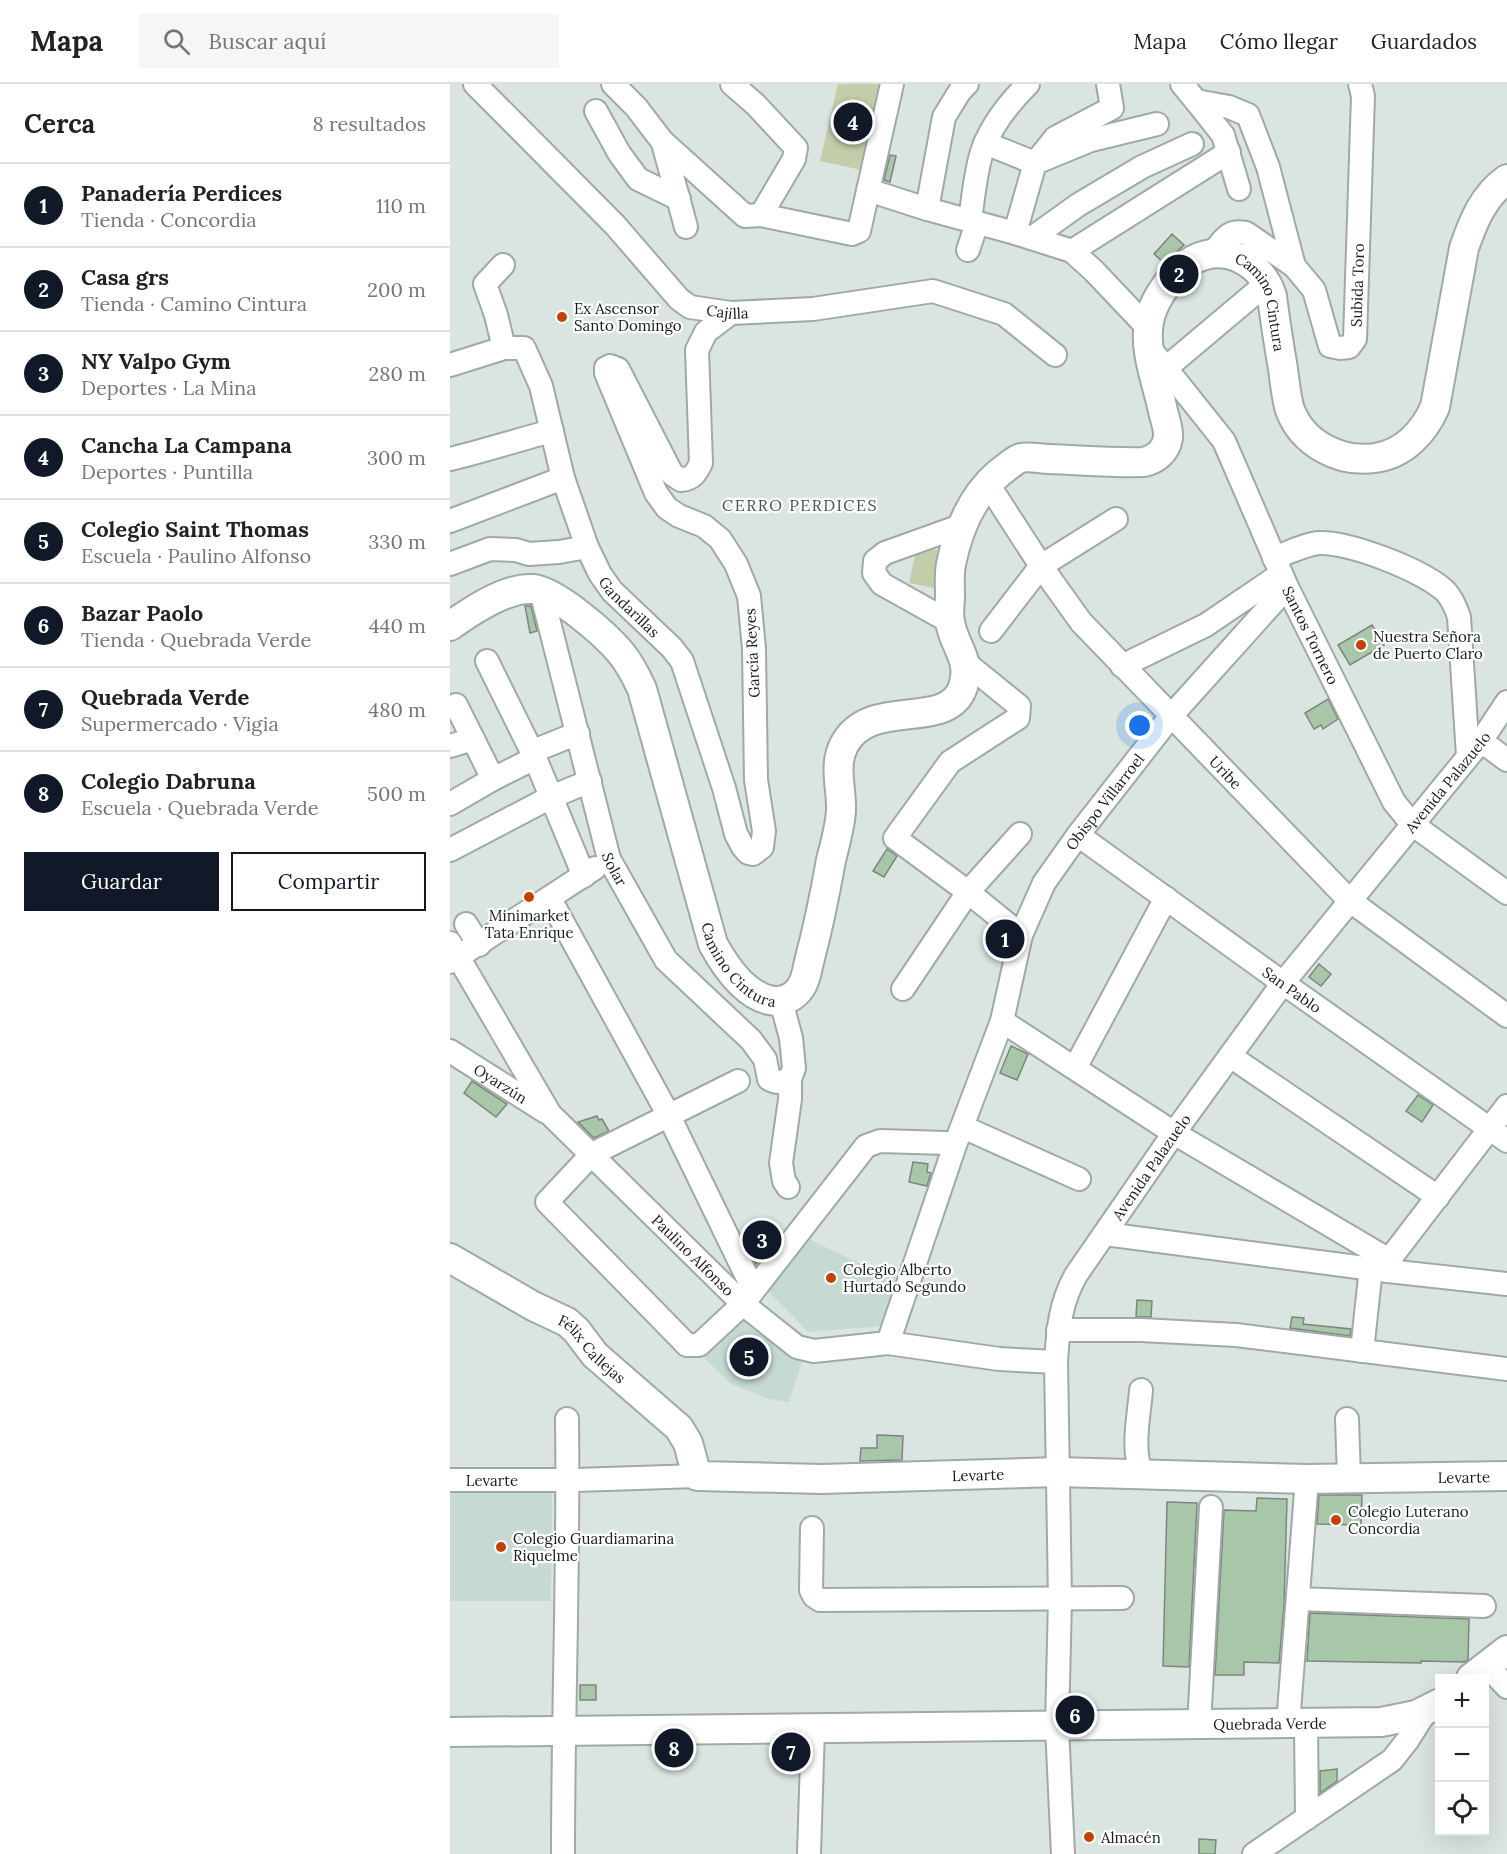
<!DOCTYPE html>
<html lang="es">
<meta charset="utf-8">
<style>
body{margin:0;font-family:Lora,serif;background:#f6f6f6;color:#222}
.controls{position:absolute;right:18px;bottom:18px;display:grid;overflow:hidden;border-radius:0px;box-shadow:0 6px 24px #0002}
.controls button{width:54px;height:54px;display:grid;place-items:center;padding:0;border:0;border-bottom:2px solid #e0e0e0;background:#fff;color:#222;font:30px sans-serif}
.you{position:absolute;left:690px;top:642px;width:21px;height:21px;margin:-15px;border:4px solid #fff;border-radius:50%;background:#1a73e8;box-shadow:0 0 0 9px #1a73e833}
.badge{display:grid;place-items:center;width:39px;height:39px;border-radius:50%;background:#111827;color:#fff;font-size:20px;font-weight:700}
.pin{position:absolute;translate:-50% -50%;border:3px solid #fff;box-shadow:0 2px 6px #0006}
.list{margin:0;padding:0;list-style:none}
h2{display:flex;justify-content:space-between;align-items:center;height:78px;margin:0;padding:0 24px;font-size:26px}
h2 small{font-size:20px;font-weight:400;color:#767676}
.list li{display:grid;grid-template-columns:39px 1fr auto;gap:18px;align-items:center;box-sizing:border-box;height:84px;padding:0 24px;border-top:2px solid #e0e0e0}
.list b{display:block;font-size:22px;white-space:nowrap}
.list p{margin:0;font-size:20px;white-space:nowrap;color:#767676}
.list em{font-size:20px;font-style:normal;color:#767676}
.actions{display:flex;gap:12px;padding:18px 24px}
.actions a{flex:1;padding:14px 0;border:2px solid #111827;border-radius:0px;text-align:center;font-size:21px;color:#111827}
.actions .main{background:#111827;color:#fff}
.icon{flex:none;width:33px;height:33px;fill:none;stroke:currentColor;stroke-width:2;stroke-linecap:round;stroke-linejoin:round}
.map{position:relative;flex:none;width:1057px;height:1770px;overflow:hidden}
header{display:flex;align-items:center;gap:36px;box-sizing:border-box;height:84px;padding:0 30px;background:#fff;border-bottom:2px solid #e0e0e0}
header strong{font-size:28px}
nav{display:flex;gap:33px;margin-inline-start:auto;font-size:21px}
.search{width:420px;height:54px;background:#f6f6f6;display:flex;align-items:center;gap:15px;box-sizing:border-box;padding:0 21px;border-radius:0px;color:#767676;font-size:22px}
main{display:flex}
aside{flex:1;background:#fff}
.map>svg:first-child{display:block}
.built{fill:#c6dad3}
.green{fill:#c4cdaa}
.building{fill:#a8c7a8;stroke:#7e857e;stroke-width:1.5}
.lines{fill:none;stroke-linecap:round;stroke-linejoin:round}
.minor-casing{stroke:#9fa9a5;stroke-width:26}
.major-casing{stroke:#9fa9a5;stroke-width:32}
.minor{stroke:#fff;stroke-width:22}
.major{stroke:#fff;stroke-width:28}
.poi-dot{fill:#c64004;stroke:#fff;stroke-width:2}
.labels{text-anchor:middle;dominant-baseline:central;stroke-width:4.5;stroke-linejoin:round;paint-order:stroke}
.street-label{font-size:15px;fill:#171b1a;stroke:#fff}
.poi-label{font-size:15px;fill:#171b1a;stroke:#fff;text-anchor:start}
.neighbourhood-label{font-size:16px;letter-spacing:1.5px;fill:#4a5350;stroke:#fff}
</style>
<header>
<strong>Mapa</strong>
<div class="search"><svg class="icon" aria-label="search" viewBox="0 0 24 24"><circle cx="10" cy="10" r="6"/><path d="M15 15l6 6"/></svg>Buscar aquí</div>
<nav><a>Mapa</a><a>Cómo llegar</a><a>Guardados</a></nav>
</header>
<main>
<aside>
<h2>Cerca<small>8 resultados</small></h2>
<ul class="list">
<li><span class="badge">1</span><div><b>Panadería Perdices</b><p>Tienda · Concordia</p></div><em>110 m</em></li>
<li><span class="badge">2</span><div><b>Casa grs</b><p>Tienda · Camino Cintura</p></div><em>200 m</em></li>
<li><span class="badge">3</span><div><b>NY Valpo Gym</b><p>Deportes · La Mina</p></div><em>280 m</em></li>
<li><span class="badge">4</span><div><b>Cancha La Campana</b><p>Deportes · Puntilla</p></div><em>300 m</em></li>
<li><span class="badge">5</span><div><b>Colegio Saint Thomas</b><p>Escuela · Paulino Alfonso</p></div><em>330 m</em></li>
<li><span class="badge">6</span><div><b>Bazar Paolo</b><p>Tienda · Quebrada Verde</p></div><em>440 m</em></li>
<li><span class="badge">7</span><div><b>Quebrada Verde</b><p>Supermercado · Vigia</p></div><em>480 m</em></li>
<li><span class="badge">8</span><div><b>Colegio Dabruna</b><p>Escuela · Quebrada Verde</p></div><em>500 m</em></li>
</ul>
<div class="actions"><a class="main">Guardar</a><a>Compartir</a></div>
</aside>
<div class="map">
<svg width="1057" height="1770" viewBox="0 0 1057 1770">
<rect width="100%" height="100%" fill="#dae5e1"/>
<path class="built" d="M352,1152L409,1179L445,1187L446,1208L433,1242L358,1248L312,1201Z
M291,1229L352,1278L339,1318L319,1315L281,1300L247,1267Z
M0,1406L102,1409L101,1517H0Z"/>
<path class="green" d="M388,0H436L416,87L370,77Z
M467,462L491,467L484,504L459,499Z"/>
<path class="building" d="M440,71L446,72L440,98L434,96Z
M722,150L734,161L714,179L704,170Z
M75,522H81L87,547L80,549Z
M922,541L934,561L900,581L888,561Z
M878,615L888,635L873,645L871,641L864,645L855,629Z
M437,765L447,772L434,793L423,787Z
M869,880L881,890L871,902L859,893Z
M561,962L578,970L567,996L550,989Z
M22,997L57,1020L46,1033L14,1009Z
M968,1011L983,1021L972,1038L956,1027Z
M147,1032L149,1036L152,1035L159,1047L144,1054L128,1038Z
M463,1078L478,1080L477,1088L481,1089L477,1102L459,1098Z
M320,1140L331,1150L306,1180L295,1159Z
M687,1216L702,1217L701,1233H686Z
M842,1233L854,1234L853,1240L901,1245L900,1252L840,1244Z
M427,1351L453,1352L452,1376L410,1377L411,1364H427Z
M869,1411H912L911,1441L867,1440Z
M807,1414L837,1415L834,1521L829,1579L794,1578V1591H765L774,1426L806,1427Z
M717,1418L747,1419L739,1583L713,1582Z
M860,1529L1019,1535L1018,1576L1014,1578L971,1577V1579L857,1577Z
M130,1601H146V1616H130Z
M887,1685V1697L870,1709V1687Z
M749,1755L766,1756L765,1770H749Z"/>
<g class="lines">
<defs>
<g id="minor">
<path id="s1" d="M25,0L165,141L229,215L240,223L281,229L363,225L483,207L554,230L605,271"/>
<path d="M163,0L186,23L212,57L295,132L311,131L402,150L409,147L442,0"/>
<path d="M282,0L306,21L346,64L344,75L311,131"/>
<path d="M732,0L746,17L779,23L798,31L818,83L844,182"/>
<path d="M746,17L773,51L789,105"/>
<path d="M146,27L169,69L188,95L229,115"/>
<path d="M213,59L236,143"/>
<path d="M535,59L585,79L641,56L707,40"/>
<path d="M418,106L477,125L565,149L622,167L644,187L698,244"/>
<path d="M477,125L494,33L510,7L517,0"/>
<path d="M520,137C523,115 525,92 531,71C539,44 558,20 578,0"/>
<path d="M565,149L585,79L605,54L662,24L658,0"/>
<path d="M582,154L628,121L692,83L742,60"/>
<path d="M518,166L527,139"/>
<path d="M622,167L779,68"/>
<path id="s2" d="M762,170C773,157 777,145 796,149L844,182L864,206L880,262L890,264L899,263L905,255L913,12L910,0"/>
<path d="M53,181L35,200L46,231L54,264"/>
<path id="s3" d="M699,263L774,357L837,503L944,718L962,740L1057,809"/>
<path id="s4" d="M0,281L54,264H74L91,302L113,394L137,463L150,490L162,507L222,564L232,577L274,704L286,750L293,763L298,769L303,770L312,763L314,747L306,696L304,565L299,512L286,480L270,455L254,442L229,432L217,424L206,409L156,289V284L160,282L168,285L222,390L231,396C243,395 246,389 251,379L247,266L256,248L281,229"/>
<path d="M716,284L817,199"/>
<path d="M0,375C34,367 67,356 102,347"/>
<path id="s5" d="M538,400L591,482L631,538L899,816L1057,932"/>
<path d="M0,437L113,394"/>
<path d="M824,474C838,469 853,461 868,459C898,457 975,487 996,508C1003,516 1006,524 1009,533L1018,672"/>
<path d="M0,480L40,465L66,466L79,470L109,468L137,463"/>
<path id="s6" d="M91,507L159,775L216,876L301,956L315,975L319,995C327,1000 332,998 340,995"/>
<path d="M500,538L432,500L424,489L425,477L435,469L513,441"/>
<path d="M541,547L591,482L666,435"/>
<path d="M37,577L85,674L134,792"/>
<path d="M516,579L569,622L568,634L500,678L445,754L518,808L571,851"/>
<path d="M672,582L756,541L831,490"/>
<path d="M6,621L43,695"/>
<path d="M1031,657L1057,676"/>
<path d="M0,662L23,655"/>
<path d="M81,668L128,649"/>
<path d="M0,720L43,695L85,674"/>
<path id="s7" d="M628,751L833,899L1057,1057"/>
<path d="M0,766L101,713L140,697"/>
<path d="M100,815L218,1030L303,1205"/>
<path d="M16,840L29,861"/>
<path id="s8" d="M0,859L100,1030L293,1220L347,1263L364,1267L438,1259L549,1275L606,1278"/>
<path d="M0,878L145,784"/>
<path d="M453,905L518,808L570,750"/>
<path d="M331,917L341,954L344,984L340,995V1015L331,1079L334,1097L338,1103"/>
<path d="M552,937L724,1049L939,1176"/>
<path id="s9" d="M0,967L96,1028"/>
<path d="M780,972L988,1113"/>
<path d="M625,984L716,814"/>
<path d="M288,997L142,1070L97,1118L237,1261H249L293,1220L416,1062L430,1057L496,1059"/>
<path d="M513,1043L629,1095"/>
<path d="M655,1150L938,1187L1057,1200"/>
<path d="M938,1187L939,1176L1057,1022"/>
<path d="M608,1246H691L786,1251L1057,1285"/>
<path id="s10" d="M438,1259L505,1061L552,937L571,851L594,799L628,751L721,632L837,503"/>
<path d="M912,1267L921,1184"/>
<path d="M691,1306C689,1333 681,1365 692,1390"/>
<path d="M897,1335L899,1394"/>
<path id="s11" d="M0,1396H126L247,1392"/>
<path d="M362,1444L361,1506L364,1512L370,1516L672,1514"/>
<path d="M848,1515L1034,1522"/>
<path d="M1037,1582L1057,1603"/>
<path d="M856,1639L857,1734"/>
<path d="M838,1640L857,1395"/>
<path d="M749,1641L761,1423"/>
<path d="M113,1770C113,1625 119,1480 117,1335"/>
<path d="M359,1770L363,1644"/>
<path id="s12" d="M613,1770L607,1642L610,1515L606,1278C608,1246 610,1219 626,1191L724,1049L833,899L1031,657L1057,618"/>
<path d="M804,1770L942,1676L957,1657L976,1627"/>
</g>
<g id="major">
<path id="s13" d="M0,542C21,527 56,503 83,505C106,507 156,551 171,569C180,580 186,592 192,605L263,860C275,882 294,910 319,916C332,919 344,914 351,903C356,896 357,886 359,878C368,844 375,810 381,776C385,760 390,743 391,727C392,704 383,682 394,661C420,611 497,649 513,603C522,575 504,563 500,538C498,530 500,520 500,511C500,501 499,490 501,480C508,446 522,412 549,389C555,385 564,376 571,374C579,372 591,375 599,375C630,376 662,379 694,378C706,375 716,367 718,354C719,345 715,336 713,327C707,298 692,263 700,233C706,212 724,187 743,176C776,158 812,179 822,212C825,237 829,261 833,285C835,299 836,313 840,326C853,360 890,379 925,374C954,370 974,348 985,323L1014,164C1023,138 1033,112 1057,95"/>
<path id="s14" d="M0,1174L83,1222L117,1238L126,1246L145,1271L229,1344L238,1359L247,1392L371,1395L608,1388L857,1395L1057,1392"/>
<path d="M1021,1594L1057,1566"/>
<path id="s15" d="M0,1648L931,1638L966,1631L990,1619"/>
</g>
</defs>
<use href="#minor" class="minor-casing"/>
<use href="#major" class="major-casing"/>
<use href="#minor" class="minor"/>
<use href="#major" class="major"/>
</g>
<g class="poi-dot">
<circle cx="112" cy="233" r="6"/>
<circle cx="911" cy="561" r="6"/>
<circle cx="79" cy="813" r="6"/>
<circle cx="381" cy="1194" r="6"/>
<circle cx="886" cy="1436" r="6"/>
<circle cx="51" cy="1463" r="6"/>
<circle cx="639" cy="1753" r="6"/>
</g>
<g class="labels">
<g class="street-label">
<text stroke="none"><textPath href="#s2" startOffset="274">Subida Toro</textPath></text>
<text stroke="none"><textPath href="#s13" startOffset="1728">Camino Cintura</textPath></text>
<text stroke="none"><textPath href="#s1" startOffset="348">Cajilla</textPath></text>
<text stroke="none"><textPath href="#s4" startOffset="360">Gandarillas</textPath></text>
<text stroke="none"><textPath href="#s3" startOffset="333">Santos Tornero</textPath></text>
<text transform="translate(302 569) rotate(-93)">García Reyes</text>
<text stroke="none"><textPath href="#s5" startOffset="375">Uribe</textPath></text>
<text stroke="none"><textPath href="#s12" startOffset="1200">Avenida Palazuelo</textPath></text>
<text stroke="none"><textPath href="#s10" startOffset="588">Obispo Villarroel</textPath></text>
<text stroke="none"><textPath href="#s6" startOffset="288">Solar</textPath></text>
<text stroke="none"><textPath href="#s13" startOffset="542">Camino Cintura</textPath></text>
<text stroke="none"><textPath href="#s7" startOffset="264">San Pablo</textPath></text>
<text stroke="none"><textPath href="#s9" startOffset="60">Oyarzún</textPath></text>
<text stroke="none"><textPath href="#s12" startOffset="714">Avenida Palazuelo</textPath></text>
<text stroke="none"><textPath href="#s8" startOffset="399">Paulino Alfonso</textPath></text>
<text stroke="none"><textPath href="#s14" startOffset="170">Félix Callejas</textPath></text>
<text stroke="none"><textPath href="#s14" startOffset="621">Levarte</textPath></text>
<text stroke="none"><textPath href="#s14" startOffset="1107">Levarte</textPath></text>
<text stroke="none"><textPath href="#s11" startOffset="42">Levarte</textPath></text>
<text stroke="none"><textPath href="#s15" startOffset="820">Quebrada Verde</textPath></text>
</g>
<g class="poi-label">
<text x="124" y="224">Ex Ascensor<tspan x="124" dy="17">Santo Domingo</tspan></text>
<text x="923" y="552">Nuestra Señora<tspan x="923" dy="17">de Puerto Claro</tspan></text>
<text x="79" y="831" text-anchor="middle">Minimarket<tspan x="79" dy="17">Tata Enrique</tspan></text>
<text x="393" y="1185">Colegio Alberto<tspan x="393" dy="17">Hurtado Segundo</tspan></text>
<text x="898" y="1427">Colegio Luterano<tspan x="898" dy="17">Concordia</tspan></text>
<text x="63" y="1454">Colegio Guardiamarina<tspan x="63" dy="17">Riquelme</tspan></text>
<text x="651" y="1753">Almacén</text>
</g>
<g class="neighbourhood-label">
<text x="350" y="421">CERRO PERDICES</text>
</g>
</g>
</svg>
<div class="controls">
<button>+</button>
<button>−</button>
<button><svg class="icon" aria-label="locate" viewBox="0 0 24 24"><circle cx="12" cy="12" r="6"/><path d="M12 2v4M12 18v4M2 12h4M18 12h4"/></svg></button>
</div>
<div class="you"></div>
<div class="pin badge" style="left:555px;top:855px">1</div>
<div class="pin badge" style="left:729px;top:190px">2</div>
<div class="pin badge" style="left:312px;top:1156px">3</div>
<div class="pin badge" style="left:403px;top:38px">4</div>
<div class="pin badge" style="left:299px;top:1273px">5</div>
<div class="pin badge" style="left:625px;top:1631px">6</div>
<div class="pin badge" style="left:341px;top:1668px">7</div>
<div class="pin badge" style="left:224px;top:1664px">8</div>
</div>
</main>
